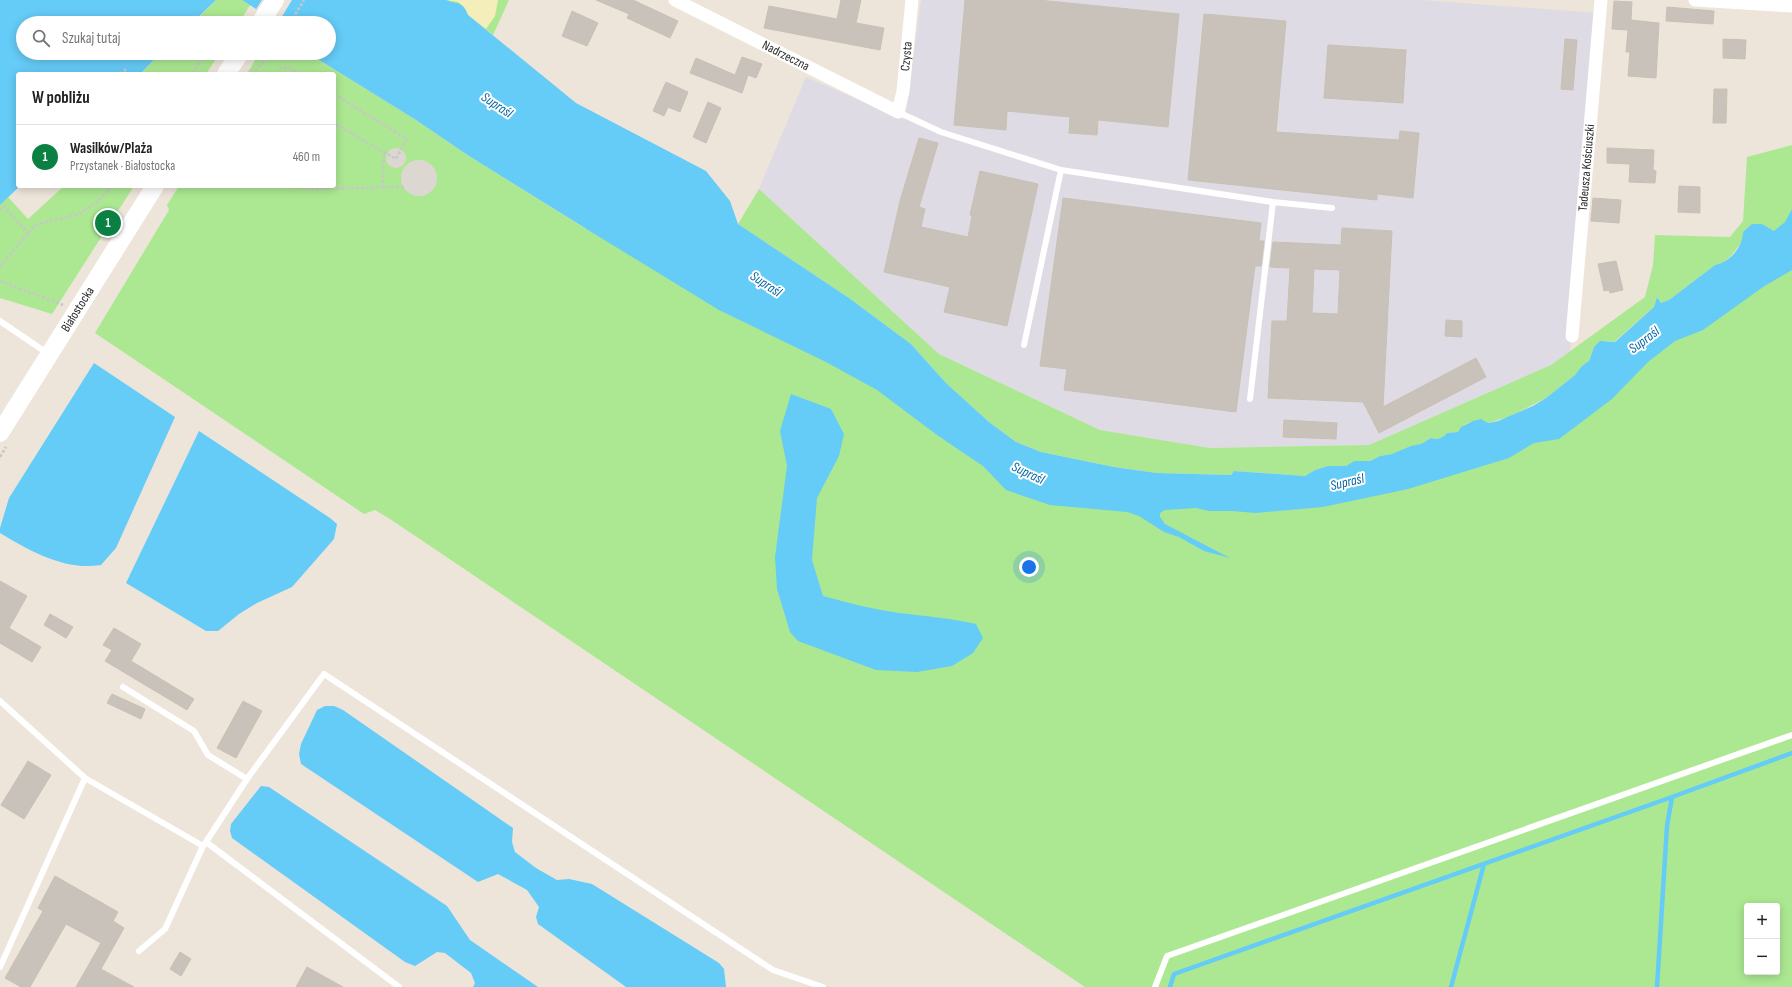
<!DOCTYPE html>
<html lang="pl">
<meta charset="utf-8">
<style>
body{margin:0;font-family:"Sofia Sans Condensed",sans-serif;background:#f6f6f6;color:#222}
.controls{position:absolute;right:12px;bottom:12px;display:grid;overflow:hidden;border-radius:4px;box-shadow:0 2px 10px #0003}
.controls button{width:36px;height:36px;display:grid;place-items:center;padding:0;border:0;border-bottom:1px solid #e0e0e0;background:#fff;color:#222;font:20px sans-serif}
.you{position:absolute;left:1029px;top:567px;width:14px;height:14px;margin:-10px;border:3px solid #fff;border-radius:50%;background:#1a73e8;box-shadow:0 0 0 6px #1a73e833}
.badge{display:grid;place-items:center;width:26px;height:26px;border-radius:50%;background:#0b8043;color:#fff;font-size:13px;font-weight:700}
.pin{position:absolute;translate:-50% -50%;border:2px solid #fff;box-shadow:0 1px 4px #0006}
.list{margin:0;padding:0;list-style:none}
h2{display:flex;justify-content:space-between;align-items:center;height:52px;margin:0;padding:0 16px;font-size:17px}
h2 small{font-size:13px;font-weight:400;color:#767676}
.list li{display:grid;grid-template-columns:26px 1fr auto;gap:12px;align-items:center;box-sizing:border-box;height:64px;padding:0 16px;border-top:1px solid #e0e0e0}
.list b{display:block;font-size:15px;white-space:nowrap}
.list p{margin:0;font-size:13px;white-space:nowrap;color:#767676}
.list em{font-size:13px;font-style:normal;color:#767676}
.icon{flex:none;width:22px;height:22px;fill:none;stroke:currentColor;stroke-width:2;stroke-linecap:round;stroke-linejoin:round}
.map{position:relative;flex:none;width:1792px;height:987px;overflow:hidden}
.search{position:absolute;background:#fff;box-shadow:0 2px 10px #0003;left:16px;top:16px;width:320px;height:44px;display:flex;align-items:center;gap:10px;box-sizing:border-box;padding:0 14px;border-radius:22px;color:#767676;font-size:15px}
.panel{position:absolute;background:#fff;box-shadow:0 2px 10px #0003;left:16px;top:72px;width:320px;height:116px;border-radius:4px}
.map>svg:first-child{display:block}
.industrial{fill:#dedbe4}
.green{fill:#ace892;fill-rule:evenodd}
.sand{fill:#f4eeba}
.plaza{fill:#dcd8d1}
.water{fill:#65cbf7}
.pier{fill:#ede5da}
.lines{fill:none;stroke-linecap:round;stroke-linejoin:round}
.stream{stroke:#65cbf7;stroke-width:4.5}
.building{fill:#c8c2ba;stroke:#c8c1b3;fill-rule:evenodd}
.path{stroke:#c7c7c7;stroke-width:2.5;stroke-dasharray:3 2;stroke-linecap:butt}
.lane{stroke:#fff;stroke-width:6}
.street{stroke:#fff;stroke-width:13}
.secondary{stroke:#fff;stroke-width:18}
.labels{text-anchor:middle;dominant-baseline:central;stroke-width:4;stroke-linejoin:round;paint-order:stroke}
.street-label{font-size:13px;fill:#292929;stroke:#fff}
.water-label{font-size:14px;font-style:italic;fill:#0466a3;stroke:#fff}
</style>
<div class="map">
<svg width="1792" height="987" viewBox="0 0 1792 987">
<rect width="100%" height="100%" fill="#ede5da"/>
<path class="industrial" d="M921,0H1422L1599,13L1570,351L1551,365L1369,445L1210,448L1100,430L939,354L759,189L806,77L905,120Z"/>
<path class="green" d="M216,0H242L250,5L239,23H193Z
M446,0H509L493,35L468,15L465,8Z
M162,53H220L206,74H140Z
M259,53H308L416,120L469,156L586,229L611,228L888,387L1020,484L1280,494L1501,440L1768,229L1762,224C1756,229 1750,234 1745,239C1735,249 1730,262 1715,265L1669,300L1661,303L1657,297L1654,307L1614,342L1607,341L1594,347L1589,361L1582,367L1575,375L1546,398L1511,416L1488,423C1477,418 1464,422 1458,432L1447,433C1443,438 1437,440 1431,438L1421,444L1392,454L1380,456L1370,461H1354L1346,466H1328L1315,470L1305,476L1234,471L1231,475L1157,473L1114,467L1041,452L1016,442L989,422L946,383L911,344L849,298L738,224L759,189L939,354L1100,430L1210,448L1369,445L1551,365L1645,297L1653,265L1655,235L1730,237L1743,221L1747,157L1792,145V209L1790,213L1792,212V987H1085L390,519L375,510L364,514L95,333L169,210L167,205L179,186H334V74H247ZM1747,906H1777V972H1747Z
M64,186H134L52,314L0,298V205L8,197L28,219Z"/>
<path class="sand" d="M446,0H498L495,16L486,29L468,15L465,8L458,2Z"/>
<path class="plaza" d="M386 158a10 10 0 1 1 20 0a10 10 0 1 1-20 0Z
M401 178a18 18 0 1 1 36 0a18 18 0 1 1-36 0Z"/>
<path class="water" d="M0,0H216L192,23H23V53H161L140,74H18V186H20L0,205Z
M242,0H446C458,5 462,0 468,15L576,103L706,171L730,201L738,224L849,298L911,344L946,383L989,422L1016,442L1041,452L1114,467L1157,473L1231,475L1234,471L1305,476L1315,470L1328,466H1346L1354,461H1370L1380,456L1392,454L1411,446L1421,444L1431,438C1437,440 1443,438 1447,433L1458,432L1461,427L1473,421L1481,419L1488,423L1498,421L1533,406L1546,398L1575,375L1582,366L1589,361L1594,347L1600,341L1615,342L1654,307L1657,297L1661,303L1669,300L1715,265C1730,262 1743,247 1743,232L1752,224H1762L1774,231L1785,222L1792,209V270L1763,287L1703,330L1675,341L1648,362L1612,399L1559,439L1534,443L1509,458L1408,489L1323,507L1255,513L1233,511H1209L1196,508L1165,510L1160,513V517L1165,524L1230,558L1204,551L1179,537L1164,532L1139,516L1127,512L1050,505L1006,490L983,466L937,435L877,390L826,362L719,310L593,233L469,156L416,120L308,53H329V23H278Z
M94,363L175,417L116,548L101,565C65,571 30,551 0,533V528L9,498Z
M791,394L831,409L844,434L839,456L817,498L812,560L823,596C848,603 873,609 899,613C925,616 950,618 976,624L983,638L973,653L952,666L917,672L876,670L798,641L790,632L777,589L775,557L787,466L780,431Z
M199,431L330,518L337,524L334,539L292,587L257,603L239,614L218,631H206L126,583Z
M325,706H334L343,710L513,828L512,842L515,852L536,868L557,880L569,879L592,884L719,963L724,969L726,987H626L538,924L536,917L539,907L527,890L498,874L478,882L301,764L299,754L301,744L317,710Z
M261,786L269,787L447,906L470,940L538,987H473L475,983L471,973L445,953L437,952L415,966L405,962L232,838L230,831L231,824Z"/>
<path class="pier" d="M262,0H292L278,23H274L255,11Z"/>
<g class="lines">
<path class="stream" d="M1170,987L1174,974L1672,797L1792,753
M1451,987L1484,864
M1657,987L1667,826L1672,797"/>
</g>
<path class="building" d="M596,0H633L678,21L670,38L627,18L629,14Z
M841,0H861L856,23L884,28L880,50L764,28L769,6L837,19Z
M965,0H1038L1179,14L1168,127L1098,120L1097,135L1069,133L1070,117L1007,111L1006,130L954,125Z
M1614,1L1632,2L1631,20L1659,23L1656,78L1628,76L1630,52H1626L1628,30L1612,29Z
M1667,7L1714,11L1713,24L1666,21Z
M572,11L598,23L587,46L562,36Z
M1204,14L1286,21L1276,132L1399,140L1400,131L1419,133L1413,198L1377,194V200L1188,180Z
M1565,39L1577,40L1573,90L1561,89Z
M1723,39L1746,40L1745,59L1723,58Z
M1328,45L1406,50L1403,103L1324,98Z
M742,57L762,64L756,78L748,75L742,93L690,73L696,58L735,75Z
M666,82L688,92L680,112L668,107L664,116L653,111Z
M1714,89H1727L1726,123H1713Z
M708,102L721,108L706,143L693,137Z
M919,138L938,143L919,207L925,209L921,227L968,237L972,216L970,215L980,171L1038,184L1007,326L944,312L950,287L884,272L900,201Z
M1607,148L1654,150L1653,170L1656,171L1655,183L1629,182L1630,164L1607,163Z
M1679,186L1700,187V213L1678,212Z
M1063,198L1261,223L1259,241H1264L1261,266H1255L1236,412L1064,390L1067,369L1040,366Z
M1593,198L1621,200L1619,223L1591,221Z
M1342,228L1392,231L1383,407L1476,358L1486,377L1379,433L1363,402L1268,398L1272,321H1287L1290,268L1270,267L1273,242L1341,245ZM1314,269L1340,270L1338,314L1312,313Z
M1616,261L1623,290L1610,293L1609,290L1604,291L1598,264Z
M1446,320L1462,321V337L1445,336Z
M1284,420L1337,423L1336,439L1283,437Z
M0,581L27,596L9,628L41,647L32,662L0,643Z
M50,614L73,627L66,638L44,625Z
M114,628L141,644L131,661L194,699L187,710L105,661L112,650L103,645Z
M112,694L145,709L141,719L107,703Z
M243,701L262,711L236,758L217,748Z
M28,761L51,775L24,819L1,805Z
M55,876L118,912L113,921L124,928L101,969L134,987H76L101,943L66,924L30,987H21L5,978L43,911L38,908Z
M180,952L191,959L181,976L170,969Z
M307,967L343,987H296Z"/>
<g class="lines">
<path class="path" d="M290,23L304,0
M120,74L125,70L129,74
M192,74L205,53
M251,74L263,63L270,53
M277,74L280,69L288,67L302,74
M334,94L407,139L396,159L334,123
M281,186L315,189L404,187
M383,188L384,153
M0,210L4,206L28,233
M0,267L35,225L79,214L96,203L112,186
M0,281L63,305
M0,457L6,447"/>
<path class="lane" d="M898,112L941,132L1061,170L1273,202L1332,208
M0,321L47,353
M1024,345L1061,170
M1250,399L1273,202
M123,687L194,731L208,755L247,779L204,845
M0,701L85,778L0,967
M85,778L203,846L165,929L139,951
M247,779L324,674L773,970L823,987
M206,842L399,987
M1155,987L1167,956L1792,735"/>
<g class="street">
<path id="s1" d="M675,0L898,112L903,91L912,0"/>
<path d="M1695,0L1792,6"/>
<path id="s2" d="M1572,336L1601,0"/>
</g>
<g class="secondary">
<path d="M260,23L275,0"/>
<path d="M226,74L240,53"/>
<path id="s3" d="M0,433L155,186"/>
</g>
</g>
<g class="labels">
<g class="street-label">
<text stroke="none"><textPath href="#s1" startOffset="124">Nadrzeczna</textPath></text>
<text stroke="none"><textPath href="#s1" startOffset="306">Czysta</textPath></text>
<text stroke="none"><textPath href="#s2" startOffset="169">Tadeusza Kościuszki</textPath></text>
<text stroke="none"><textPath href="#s3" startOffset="146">Białostocka</textPath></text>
</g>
<g class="water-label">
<text transform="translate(497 105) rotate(34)">Supraśl</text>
<text transform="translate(766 284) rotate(34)">Supraśl</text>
<text transform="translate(1644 340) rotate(-37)">Supraśl</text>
<text transform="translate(1028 473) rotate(25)">Supraśl</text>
<text transform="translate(1347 482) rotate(-13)">Supraśl</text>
</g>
</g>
</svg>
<div class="controls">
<button>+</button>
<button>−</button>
</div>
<div class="you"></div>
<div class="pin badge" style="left:108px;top:223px">1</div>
<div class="search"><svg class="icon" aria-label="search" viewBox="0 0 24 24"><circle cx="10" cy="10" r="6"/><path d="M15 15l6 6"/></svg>Szukaj tutaj</div>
<section class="panel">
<h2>W pobliżu<small></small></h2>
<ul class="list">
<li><span class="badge">1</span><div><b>Wasilków/Plaża</b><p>Przystanek · Białostocka</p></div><em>460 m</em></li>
</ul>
</section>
</div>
